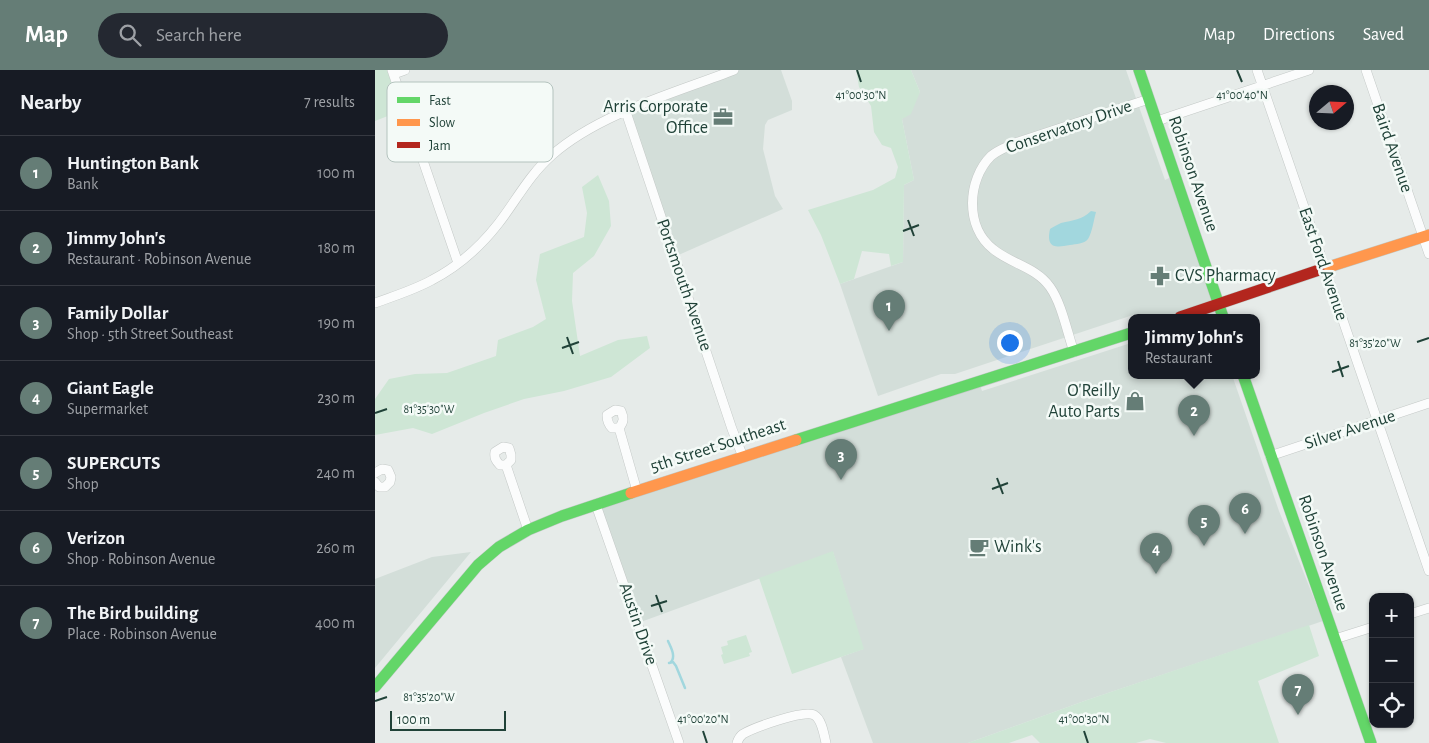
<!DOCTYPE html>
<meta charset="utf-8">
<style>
body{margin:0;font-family:"Alegreya Sans",sans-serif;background:#242831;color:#f1f3f6}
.controls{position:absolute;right:15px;bottom:15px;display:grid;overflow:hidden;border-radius:10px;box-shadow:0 1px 4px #0004}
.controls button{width:45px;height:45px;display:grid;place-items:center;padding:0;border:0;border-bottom:1px solid #363941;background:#171b24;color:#f1f3f6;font:25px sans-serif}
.compass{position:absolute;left:934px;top:15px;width:45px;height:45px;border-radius:50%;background:#171b24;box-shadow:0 1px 4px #0004;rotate:71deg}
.scale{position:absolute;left:15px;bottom:12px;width:116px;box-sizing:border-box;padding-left:5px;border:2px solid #204238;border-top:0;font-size:14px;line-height:18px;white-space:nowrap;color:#204238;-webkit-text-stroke:4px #f4faf7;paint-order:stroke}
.you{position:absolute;left:634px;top:272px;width:18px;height:18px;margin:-12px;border:4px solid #fff;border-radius:50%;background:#1a73e8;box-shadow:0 0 0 8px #1a73e833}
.badge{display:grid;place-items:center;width:32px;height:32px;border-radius:50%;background:#657d76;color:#fff;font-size:16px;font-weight:700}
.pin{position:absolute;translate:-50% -41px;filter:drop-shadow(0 1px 2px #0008)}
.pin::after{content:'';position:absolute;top:26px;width:18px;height:15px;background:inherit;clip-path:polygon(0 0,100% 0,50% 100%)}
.popup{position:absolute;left:753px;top:244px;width:132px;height:65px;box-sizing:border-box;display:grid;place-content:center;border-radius:10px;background:#171b24;filter:drop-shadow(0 1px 4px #0005);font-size:16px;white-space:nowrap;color:#9ea1a6}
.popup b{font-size:19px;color:#f1f3f6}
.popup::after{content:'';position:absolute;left:50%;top:100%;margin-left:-10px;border:10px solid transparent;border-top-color:#171b24}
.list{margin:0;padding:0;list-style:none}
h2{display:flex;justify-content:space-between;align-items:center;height:65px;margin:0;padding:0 20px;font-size:21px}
h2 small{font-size:16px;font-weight:400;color:#9ea1a6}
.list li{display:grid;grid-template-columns:32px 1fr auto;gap:15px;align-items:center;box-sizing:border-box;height:75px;padding:0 20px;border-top:1px solid #363941}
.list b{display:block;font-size:19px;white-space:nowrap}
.list p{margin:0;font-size:16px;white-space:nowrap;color:#9ea1a6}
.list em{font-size:16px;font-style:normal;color:#9ea1a6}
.icon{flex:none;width:28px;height:28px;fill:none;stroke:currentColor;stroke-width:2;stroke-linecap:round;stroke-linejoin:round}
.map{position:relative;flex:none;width:1054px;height:673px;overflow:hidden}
header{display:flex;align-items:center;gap:30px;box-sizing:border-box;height:70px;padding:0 25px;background:#657d76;color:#fff}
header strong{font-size:24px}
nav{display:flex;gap:28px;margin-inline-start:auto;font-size:18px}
.search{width:350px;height:45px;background:#242831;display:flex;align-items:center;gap:12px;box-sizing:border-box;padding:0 18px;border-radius:28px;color:#9ea1a6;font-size:19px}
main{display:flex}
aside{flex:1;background:#171b24}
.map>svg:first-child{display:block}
.built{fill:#d3ded9}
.green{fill:#cee6d5}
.water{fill:#a2d7de}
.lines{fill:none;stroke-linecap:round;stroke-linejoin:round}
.stream{stroke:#a2d7de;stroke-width:2.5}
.street-casing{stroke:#c3c8c6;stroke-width:10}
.fast-casing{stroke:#c1c9c6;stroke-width:12}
.slow-casing{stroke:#c1c9c6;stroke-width:12}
.jam-casing{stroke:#c1c9c6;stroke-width:12}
.street{stroke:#fbfcfc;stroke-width:9}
.fast{stroke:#63d668;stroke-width:11}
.slow{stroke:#ff974d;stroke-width:11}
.jam{stroke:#b3261e;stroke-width:11}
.ticks{fill:none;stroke:#204238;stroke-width:2}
.labels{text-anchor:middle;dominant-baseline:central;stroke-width:5;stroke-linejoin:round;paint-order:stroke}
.poi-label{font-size:18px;fill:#204238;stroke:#f4faf7;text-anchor:end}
.street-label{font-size:18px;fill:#204238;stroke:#f4faf7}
.key{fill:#f4faf7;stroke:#b4c3be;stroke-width:1}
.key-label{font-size:14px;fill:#204238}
.ticks-label{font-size:12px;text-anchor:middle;fill:#204238;stroke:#f4faf7;stroke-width:5;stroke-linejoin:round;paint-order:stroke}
</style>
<header>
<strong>Map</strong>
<div class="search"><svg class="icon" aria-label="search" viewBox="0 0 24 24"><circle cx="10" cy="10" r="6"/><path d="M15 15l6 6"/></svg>Search here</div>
<nav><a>Map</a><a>Directions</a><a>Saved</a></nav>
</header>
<main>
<aside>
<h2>Nearby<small>7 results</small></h2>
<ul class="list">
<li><span class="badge">1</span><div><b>Huntington Bank</b><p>Bank</p></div><em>100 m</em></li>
<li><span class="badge">2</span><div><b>Jimmy John's</b><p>Restaurant · Robinson Avenue</p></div><em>180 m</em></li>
<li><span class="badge">3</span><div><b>Family Dollar</b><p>Shop · 5th Street Southeast</p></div><em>190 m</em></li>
<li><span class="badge">4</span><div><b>Giant Eagle</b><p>Supermarket</p></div><em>230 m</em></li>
<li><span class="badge">5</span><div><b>SUPERCUTS</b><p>Shop</p></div><em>240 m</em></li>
<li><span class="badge">6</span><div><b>Verizon</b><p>Shop · Robinson Avenue</p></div><em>260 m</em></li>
<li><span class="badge">7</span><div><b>The Bird building</b><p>Place · Robinson Avenue</p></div><em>400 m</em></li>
</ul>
</aside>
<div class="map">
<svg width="1054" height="673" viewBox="0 0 1054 673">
<rect width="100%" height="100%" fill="#e6ebe9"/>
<path class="built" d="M359,0H406L417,31V40L393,50L390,55L388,79L400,126L408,139L299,187L251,42Z
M536,0H751L790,110L800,105L844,234L805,247H762L761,244L580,304H566L503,326L465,214L528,192L529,115L539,110L527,49L545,22Z
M756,273V305H857L904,441L948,551L712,630L593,673H498L466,587L488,579L458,482L263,553L221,435L604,312L607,321Z
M96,482L0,598V509L57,487Z"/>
<path class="green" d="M0,0H12L28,40L0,51Z
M481,0H536L545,22L536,44L527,49L539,110L529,115L528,192L516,196L514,184L487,181L479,209L465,214L446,165L433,140L498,120L520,108L523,97L516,78L507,75L499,62L496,36L484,17Z
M223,105L234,131L236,156L219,186L198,203L197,231L205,286L243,270L272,266L275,278L236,307L189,321L149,329L109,343L57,364L38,358L0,365V329L14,309L40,304L72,303L121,286L123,270L158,257L171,249L161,210L165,184L209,167L212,143L207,117Z
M458,481L489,579L417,604L384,508Z
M934,555L944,586L883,611L904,673H791L775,669L761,673H665L657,665L634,673H593L712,630Z
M371,565L377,582L374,583L375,586L349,594L346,585L348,584L346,577L353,575L352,571Z"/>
<path class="water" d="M716,141L721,142C719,149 717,163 713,169C709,174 701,174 695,175C680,178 671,178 675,159C678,157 682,155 686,153C698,150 707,150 716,141Z"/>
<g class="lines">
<path class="stream" d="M293,571C296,578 301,586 296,592
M294,593L298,592L301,596L310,618"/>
<defs>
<path id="street" d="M17,0L83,193
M882,0L1054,501
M991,0L1054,184
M19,4L30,0
M251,42L357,359L368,387
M782,51L934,0
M0,233C19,226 39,220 57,210C82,197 105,177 123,154C141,131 154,105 177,85C225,43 300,23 359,0
M699,282C692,262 687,234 675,217C661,197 636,194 618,179C590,157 592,110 616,86C623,80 632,77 640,73L774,29
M244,358H237C233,354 232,351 232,345L240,340L246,341C249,348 249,352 244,358L262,421
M128,377L134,378L136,385V390L131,395H125C121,391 119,388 120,382Z
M895,386L1054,333
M131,395L153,460
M0,403L7,399L13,400L16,407L15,412L10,417H4L0,412
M221,435L304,673
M1035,544L1054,538
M960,569L998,557
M362,673C363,670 365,666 368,664C378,658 430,639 439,645C447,649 449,665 451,673"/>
<path id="fast" d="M764,0L848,247
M868,305L996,673
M421,370L756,263
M0,617L103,495L124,477L153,460L187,446L256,423"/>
<path id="slow" d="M944,200L1054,165
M256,423L421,370"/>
<path id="jam" d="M805,247L944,200"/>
</defs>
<use href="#street" class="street-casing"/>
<use href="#fast" class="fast-casing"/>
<use href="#slow" class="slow-casing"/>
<use href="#jam" class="jam-casing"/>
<use href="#street" class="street"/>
<use href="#fast" class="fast"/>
<use href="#slow" class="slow"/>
<use href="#jam" class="jam"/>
</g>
<path class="ticks" d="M482,0L486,12M862,0L867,12M533,150L539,166M528,161L544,155M192,267L198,284M1042,272L1054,268M187,278L204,272M963,291L968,307M957,302L974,296M0,343L12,339M622,408L628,424M617,419L633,413M281,525L287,542M276,536L292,531M0,631L12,627M328,661L332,673M709,661L713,673"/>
<defs>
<symbol id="office-bare" viewBox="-9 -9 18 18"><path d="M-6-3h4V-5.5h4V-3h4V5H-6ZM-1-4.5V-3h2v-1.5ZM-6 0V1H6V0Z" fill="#657d76" stroke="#f4faf7" stroke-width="2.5" paint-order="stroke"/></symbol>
<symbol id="pharmacy-bare" viewBox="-9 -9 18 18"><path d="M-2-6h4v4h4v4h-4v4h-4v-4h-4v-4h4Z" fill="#657d76" stroke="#f4faf7" stroke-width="2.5" paint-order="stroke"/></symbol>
<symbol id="shop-bare" viewBox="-9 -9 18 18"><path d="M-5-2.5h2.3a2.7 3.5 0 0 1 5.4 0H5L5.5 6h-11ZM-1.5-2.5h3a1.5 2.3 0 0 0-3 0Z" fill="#657d76" stroke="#f4faf7" stroke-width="2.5" paint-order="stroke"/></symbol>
<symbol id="cafe-bare" viewBox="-9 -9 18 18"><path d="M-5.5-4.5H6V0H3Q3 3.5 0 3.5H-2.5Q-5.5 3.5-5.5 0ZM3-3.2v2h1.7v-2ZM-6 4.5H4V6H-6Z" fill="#657d76" stroke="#f4faf7" stroke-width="2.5" paint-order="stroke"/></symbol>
</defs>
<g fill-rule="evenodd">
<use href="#office-bare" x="334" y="33" width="28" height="28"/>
<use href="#pharmacy-bare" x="771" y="192" width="28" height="28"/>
<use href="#shop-bare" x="746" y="317" width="28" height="28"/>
<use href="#cafe-bare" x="590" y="463" width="28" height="28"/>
</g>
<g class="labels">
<g class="poi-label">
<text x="333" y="37">Arris Corporate<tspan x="333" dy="21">Office</tspan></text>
<text x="800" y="206" text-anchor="start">CVS Pharmacy</text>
<text x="745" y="321">O'Reilly<tspan x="745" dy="21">Auto Parts</tspan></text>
<text x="619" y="477" text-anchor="start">Wink's</text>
</g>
<g class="street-label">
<text transform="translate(694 57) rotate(-19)">Conservatory Drive</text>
<text transform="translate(1017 78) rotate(71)">Baird Avenue</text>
<text transform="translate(818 104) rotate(71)">Robinson Avenue</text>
<text transform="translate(948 194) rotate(71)">East Ford Avenue</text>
<text transform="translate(309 215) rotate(71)">Portsmouth Avenue</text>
<text transform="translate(975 360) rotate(-18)">Silver Avenue</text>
<text transform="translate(343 376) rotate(-18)">5th Street Southeast</text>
<text transform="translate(948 483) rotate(71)">Robinson Avenue</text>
<text transform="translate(263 554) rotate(71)">Austin Drive</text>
</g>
</g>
<rect x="12" y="12" width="166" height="80" rx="8" class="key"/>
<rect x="22" y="27" width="23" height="6" fill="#63d668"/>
<rect x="22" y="49" width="23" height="7" fill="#ff974d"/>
<rect x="22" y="72" width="23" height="6" fill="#b3261e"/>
<g class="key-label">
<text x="54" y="35">Fast</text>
<text x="54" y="57">Slow</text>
<text x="54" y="80">Jam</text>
</g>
<g class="ticks-label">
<text x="486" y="29">41°00'30"N</text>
<text x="867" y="29">41°00'40"N</text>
<text x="1000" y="277">81°35'20"W</text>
<text x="54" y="343">81°35'30"W</text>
<text x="54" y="631">81°35'20"W</text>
<text x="328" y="653">41°00'20"N</text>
<text x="709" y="653">41°00'30"N</text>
</g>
</svg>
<div class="controls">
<button>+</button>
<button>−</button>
<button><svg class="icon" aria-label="locate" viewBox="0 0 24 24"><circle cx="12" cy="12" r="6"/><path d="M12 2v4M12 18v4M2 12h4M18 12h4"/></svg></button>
</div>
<svg class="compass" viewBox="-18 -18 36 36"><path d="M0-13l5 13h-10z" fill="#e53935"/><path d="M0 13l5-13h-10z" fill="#9ea1a6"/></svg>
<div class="scale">100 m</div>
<div class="you"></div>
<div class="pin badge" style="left:514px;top:261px">1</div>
<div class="pin badge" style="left:819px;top:366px">2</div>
<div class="popup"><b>Jimmy John's</b>Restaurant</div>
<div class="pin badge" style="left:466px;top:410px">3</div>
<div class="pin badge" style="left:781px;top:504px">4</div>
<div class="pin badge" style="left:829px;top:476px">5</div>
<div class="pin badge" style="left:870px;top:464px">6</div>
<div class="pin badge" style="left:923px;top:645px">7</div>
</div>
</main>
